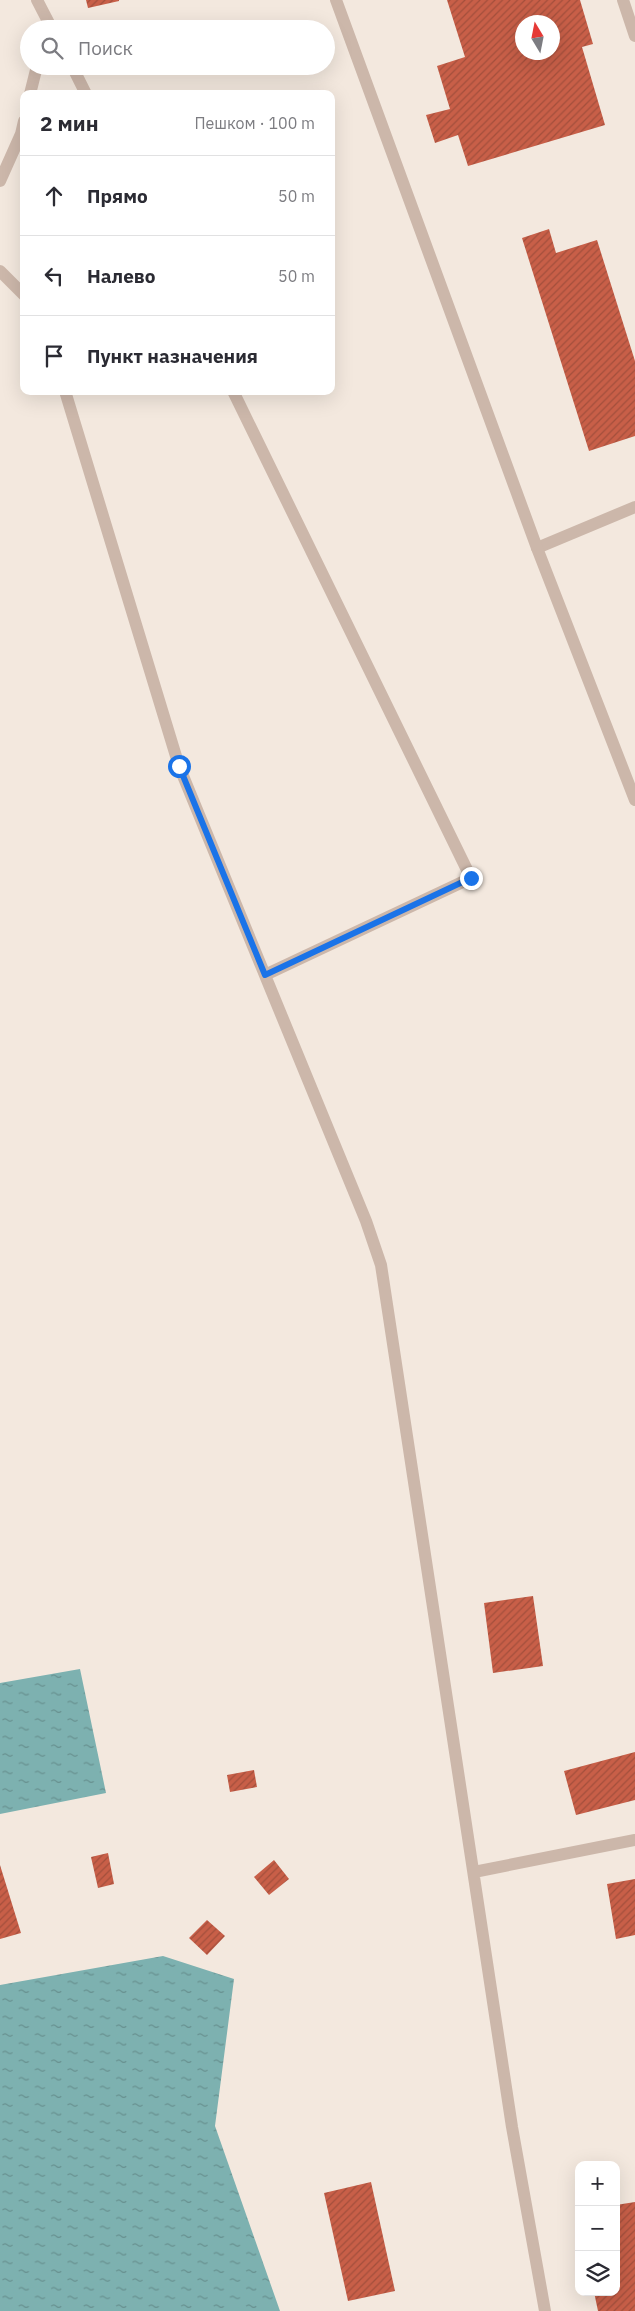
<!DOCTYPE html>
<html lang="ru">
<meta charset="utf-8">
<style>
body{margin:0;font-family:"IBM Plex Sans",sans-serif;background:#f7f7f7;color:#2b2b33}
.controls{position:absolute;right:15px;bottom:15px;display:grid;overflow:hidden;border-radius:10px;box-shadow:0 5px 20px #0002}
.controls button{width:45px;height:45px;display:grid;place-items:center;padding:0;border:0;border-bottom:1px solid #e1e1e2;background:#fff;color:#2b2b33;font:25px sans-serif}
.compass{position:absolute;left:515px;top:15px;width:45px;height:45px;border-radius:50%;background:#fff;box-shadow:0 5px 20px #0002;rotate:350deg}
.stop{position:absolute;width:15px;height:15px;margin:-11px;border:4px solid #1a73e8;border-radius:50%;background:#fff}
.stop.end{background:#1a73e8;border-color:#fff;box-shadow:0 1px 5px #0008}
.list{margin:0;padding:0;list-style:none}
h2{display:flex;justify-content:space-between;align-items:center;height:65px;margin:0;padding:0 20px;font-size:21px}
h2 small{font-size:16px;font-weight:400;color:#7c7c81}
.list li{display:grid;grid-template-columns:32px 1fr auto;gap:15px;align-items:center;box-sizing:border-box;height:80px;padding:0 20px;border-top:1px solid #e1e1e2}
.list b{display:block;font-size:19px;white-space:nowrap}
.list em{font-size:16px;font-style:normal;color:#7c7c81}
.icon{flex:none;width:28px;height:28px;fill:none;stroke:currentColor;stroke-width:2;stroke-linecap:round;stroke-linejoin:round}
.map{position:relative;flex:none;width:635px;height:2311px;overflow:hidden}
.search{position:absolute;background:#fff;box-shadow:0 5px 20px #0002;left:20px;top:20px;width:315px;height:55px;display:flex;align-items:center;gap:12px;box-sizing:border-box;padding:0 18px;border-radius:28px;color:#7c7c81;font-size:19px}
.panel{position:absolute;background:#fff;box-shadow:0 5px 20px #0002;left:20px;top:90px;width:315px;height:305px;border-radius:10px}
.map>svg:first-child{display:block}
.water{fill:url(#water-ripples)}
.building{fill:url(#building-hatch);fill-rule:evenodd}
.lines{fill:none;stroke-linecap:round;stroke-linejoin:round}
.service{stroke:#ccb7aa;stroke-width:12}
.tertiary{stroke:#ccb7aa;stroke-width:12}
.route{stroke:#1a73e8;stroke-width:6}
</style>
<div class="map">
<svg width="635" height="2311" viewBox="0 0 635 2311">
<defs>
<pattern id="water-ripples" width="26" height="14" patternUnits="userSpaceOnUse" patternTransform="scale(1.25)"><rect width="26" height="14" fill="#7db1b0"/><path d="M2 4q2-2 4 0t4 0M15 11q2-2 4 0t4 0" fill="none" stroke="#67908f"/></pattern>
<pattern id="building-hatch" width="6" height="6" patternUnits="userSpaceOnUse" patternTransform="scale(1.25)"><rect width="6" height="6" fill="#c85f48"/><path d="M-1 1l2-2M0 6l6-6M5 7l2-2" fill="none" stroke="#a34f3c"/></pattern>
</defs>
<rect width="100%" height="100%" fill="#f3e8de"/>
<path class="water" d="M80,1669L106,1793L0,1814V1683Z
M163,1956L234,1979L215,2126L280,2311H0V1985Z"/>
<path class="building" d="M86,0H119V1L88,8Z
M447,0H580L593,44L582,47L605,125L468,166L458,135L435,143L426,115L450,109L437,66L465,57ZM522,22H552V52H522Z
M549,229L556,253L597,240L635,361V436L589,451L522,238Z
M533,1596L543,1666L493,1673L484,1603Z
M635,1752V1800L576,1815L564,1771Z
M254,1770L257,1787L230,1792L227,1775Z
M108,1853L114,1884L98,1888L91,1857Z
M274,1860L289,1879L269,1895L254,1877Z
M0,1865L21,1933L0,1939Z
M635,1879V1935L616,1939L607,1884Z
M207,1920L225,1936L207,1955L189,1938Z
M371,2182L395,2291L348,2301L324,2193Z
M635,2202V2311H598L594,2292H616V2205Z"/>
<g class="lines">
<path class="service" d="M37,0L52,29
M623,0L635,36
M72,66L86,94
M30,94L37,66
M0,181L21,134L24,121
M0,271L24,295
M65,391L179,766L366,1221L381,1265L512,2127L545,2311
M233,391L471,878L265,975
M537,548L635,507
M474,1872L635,1840"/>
<path class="tertiary" d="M336,0L537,548L635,800"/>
</g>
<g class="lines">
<path class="route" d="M179,766L265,975L471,878"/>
</g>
</svg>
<div class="controls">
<button>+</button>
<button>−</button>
<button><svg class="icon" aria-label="layers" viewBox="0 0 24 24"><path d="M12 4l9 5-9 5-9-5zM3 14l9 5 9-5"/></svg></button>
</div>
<svg class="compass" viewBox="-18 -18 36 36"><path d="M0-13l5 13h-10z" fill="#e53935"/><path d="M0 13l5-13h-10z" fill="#7c7c81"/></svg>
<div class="stop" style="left:179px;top:766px"></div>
<div class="stop end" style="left:471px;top:878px"></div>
<div class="search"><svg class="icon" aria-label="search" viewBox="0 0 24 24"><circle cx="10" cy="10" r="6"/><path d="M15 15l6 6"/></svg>Поиск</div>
<section class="panel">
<h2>2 мин<small>Пешком · 100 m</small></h2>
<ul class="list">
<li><svg class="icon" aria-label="ahead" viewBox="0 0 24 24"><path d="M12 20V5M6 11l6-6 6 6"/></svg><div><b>Прямо</b></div><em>50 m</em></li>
<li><svg class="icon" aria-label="left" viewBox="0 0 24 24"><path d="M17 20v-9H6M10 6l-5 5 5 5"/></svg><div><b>Налево</b></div><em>50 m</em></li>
<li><svg class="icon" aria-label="arrive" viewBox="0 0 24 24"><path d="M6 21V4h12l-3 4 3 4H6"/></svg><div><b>Пункт назначения</b></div></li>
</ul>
</section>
</div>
